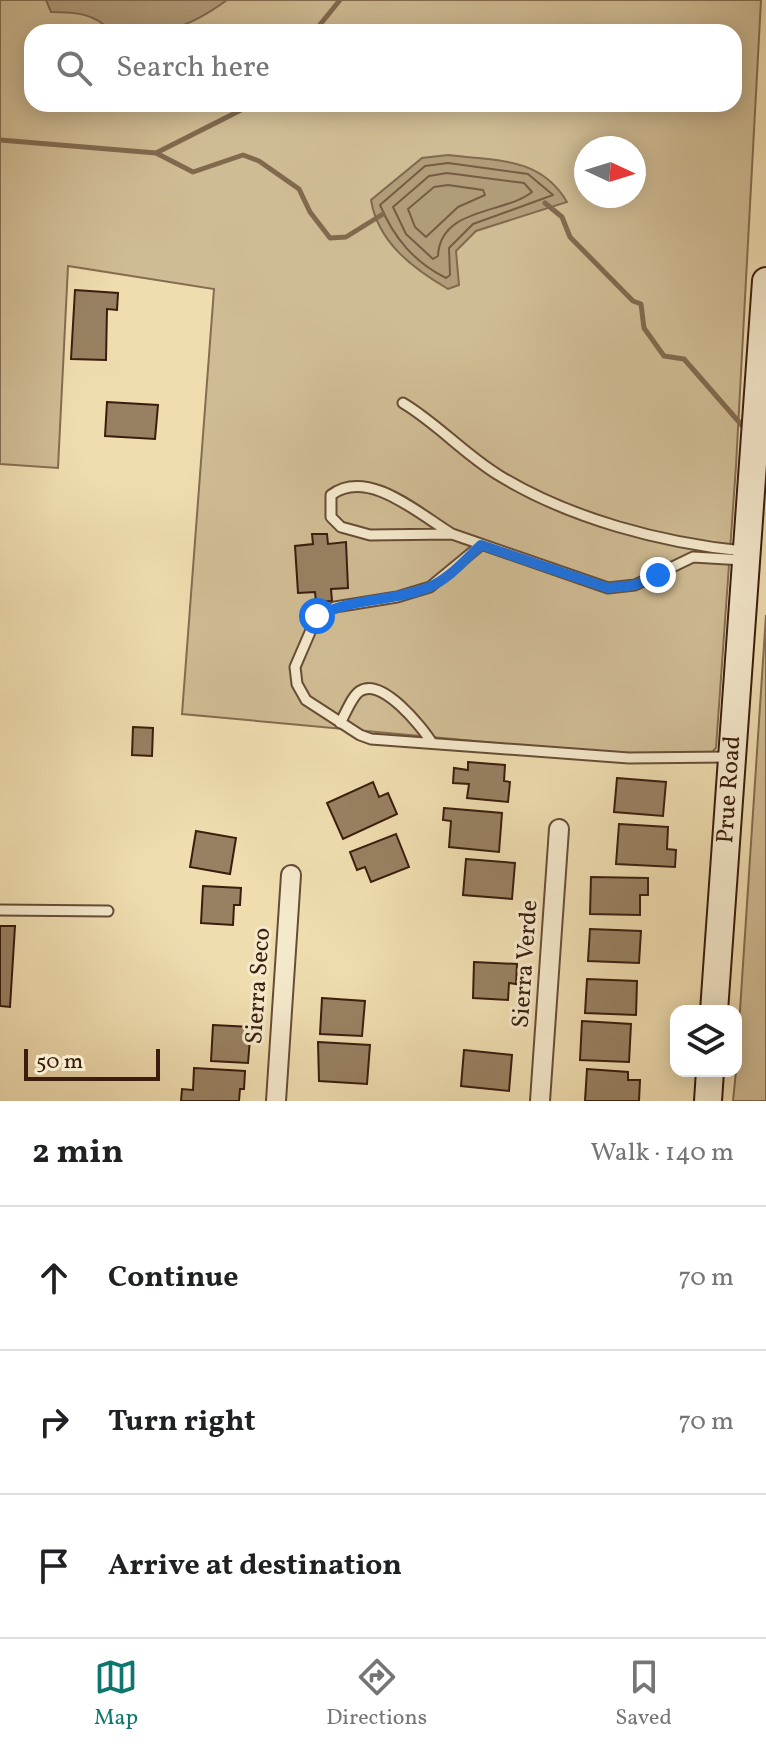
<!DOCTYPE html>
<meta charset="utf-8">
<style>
body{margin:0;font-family:Vollkorn,serif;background:#f2f2f2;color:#202124}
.controls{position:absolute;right:24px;bottom:24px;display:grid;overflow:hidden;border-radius:16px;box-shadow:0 4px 20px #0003}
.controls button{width:72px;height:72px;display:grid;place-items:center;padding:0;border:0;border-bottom:2px solid #e0e0e0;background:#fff;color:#202124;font:40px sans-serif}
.compass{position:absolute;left:574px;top:136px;width:72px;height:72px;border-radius:50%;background:#fff;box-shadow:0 4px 20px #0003;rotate:94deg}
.scale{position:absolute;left:24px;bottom:20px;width:136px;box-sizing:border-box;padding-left:8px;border:4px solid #3a1d0d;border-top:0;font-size:22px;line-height:28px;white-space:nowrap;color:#3a1d0d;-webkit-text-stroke:6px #f5e9cc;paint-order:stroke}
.stop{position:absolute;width:24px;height:24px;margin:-18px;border:6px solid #1a73e8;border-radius:50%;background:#fff}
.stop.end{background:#1a73e8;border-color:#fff;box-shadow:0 2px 8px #0008}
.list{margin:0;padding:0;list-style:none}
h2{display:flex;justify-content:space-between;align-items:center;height:104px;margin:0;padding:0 32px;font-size:34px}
h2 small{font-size:26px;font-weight:400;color:#757577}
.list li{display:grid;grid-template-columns:52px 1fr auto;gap:24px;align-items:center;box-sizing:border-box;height:144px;padding:0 32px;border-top:2px solid #e0e0e0}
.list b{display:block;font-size:30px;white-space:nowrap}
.list em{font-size:26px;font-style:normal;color:#757577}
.icon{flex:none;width:44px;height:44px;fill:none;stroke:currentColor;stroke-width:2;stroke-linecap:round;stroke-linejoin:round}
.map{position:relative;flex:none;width:766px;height:1101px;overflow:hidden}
.search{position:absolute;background:#fff;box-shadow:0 4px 20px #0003;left:24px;right:24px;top:24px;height:88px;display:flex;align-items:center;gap:20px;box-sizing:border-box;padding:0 28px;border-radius:24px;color:#757577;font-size:30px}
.sheet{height:536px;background:#fff}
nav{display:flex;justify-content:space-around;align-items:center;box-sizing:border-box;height:112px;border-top:2px solid #e0e0e0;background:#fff;font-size:22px;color:#757577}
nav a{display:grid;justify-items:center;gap:4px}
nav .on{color:#0f766e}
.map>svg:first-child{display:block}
.green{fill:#d0bc94;stroke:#856c50;stroke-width:2;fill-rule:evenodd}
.water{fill:#b19c79;stroke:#81694e;stroke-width:2}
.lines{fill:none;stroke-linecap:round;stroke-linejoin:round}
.shore{stroke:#765c43;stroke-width:2}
.stream{stroke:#81694e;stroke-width:5}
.building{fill:#988162;stroke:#3a1d0d;stroke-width:2}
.service-casing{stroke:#674d36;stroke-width:13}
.minor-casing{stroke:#674d36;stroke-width:22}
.secondary-casing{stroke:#3a1d0d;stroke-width:30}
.service{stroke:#f5e9cc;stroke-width:9}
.minor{stroke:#f5e9cc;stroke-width:18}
.secondary{stroke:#f5e9cc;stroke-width:26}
.route{stroke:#1a73e8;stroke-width:10}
.labels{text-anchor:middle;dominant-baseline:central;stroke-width:6;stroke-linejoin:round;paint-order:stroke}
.street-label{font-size:24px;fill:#3a1d0d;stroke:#f5e9cc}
</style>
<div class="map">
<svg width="766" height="1101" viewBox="0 0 766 1101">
<rect width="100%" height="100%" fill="#efddb0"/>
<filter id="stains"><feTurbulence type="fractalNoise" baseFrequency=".0025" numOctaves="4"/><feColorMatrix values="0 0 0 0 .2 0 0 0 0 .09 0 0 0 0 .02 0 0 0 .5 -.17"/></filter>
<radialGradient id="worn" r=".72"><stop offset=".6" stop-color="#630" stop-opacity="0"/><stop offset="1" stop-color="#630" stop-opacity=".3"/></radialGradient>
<path class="green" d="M0,0H761L736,466L716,748L702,762L182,714L214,289L68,266L58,468L0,464ZM32,32H734V104H32ZM586,148H634V196H586Z
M766,615V1101H733L736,1071Z"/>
<path class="water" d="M46,0H227C182,33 164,32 111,32C96,13 74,12 51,12Z
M448,155C495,161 540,156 567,202L476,231L456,251L459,285L448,289C414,269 378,243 371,200L422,158Z"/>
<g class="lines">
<path class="shore" d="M448,163L528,174L553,195L473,224L449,248L450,275L446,278C414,262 394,238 380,205L425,166Z
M447,173L524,183L532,192C505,214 440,207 438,256L433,259L406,234L393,207L429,176Z
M448,185L483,190L485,195L458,207L426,237L415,227L408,209L434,187Z"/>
<path class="stream" d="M314,32L340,0
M0,140L156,153L253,104
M156,153L193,172L243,155L259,161L299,189L310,212L330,238L346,237L383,214
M545,203L562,217L570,237L633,301L641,304L644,328L664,356L684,359L746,430"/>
</g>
<path class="building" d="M75,290L118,293L117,310L107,309L106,360L71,359Z
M107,402L158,405L155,439L105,436Z
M312,534H327L328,544L346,542L348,588L331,589L332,601L316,602L315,592L298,593L295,546L313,544Z
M133,727L153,728L152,756L132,755Z
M468,762L505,765L504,781L510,782L508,802L467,798L469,784L453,783L454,768L468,770Z
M617,778L666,782L663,816L614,812Z
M373,782L379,797L388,793L397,814L343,839L327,803Z
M444,808L502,813L499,852L449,847L451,821L443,820Z
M619,824L668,827L667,849L676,850L675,867L616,864Z
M196,831L236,838L230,874L190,867Z
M396,834L409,867L371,882L365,867L357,870L350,852Z
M466,859L515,863L512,899L463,895Z
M591,877L648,878V895H640V915L590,914Z
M203,886L241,888L240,905H234L233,925L201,923Z
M0,926H15L10,1007L0,1006Z
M590,929L641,931L639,963L588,961Z
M474,962L517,964L516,984L509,983L508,1000L473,998Z
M587,979L637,981L636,1015L585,1013Z
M322,998L365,1001L362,1036L320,1034Z
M582,1021L631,1024L629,1062L580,1060Z
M213,1025L251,1027L248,1063L211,1061Z
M318,1042L370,1045L367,1084L319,1081Z
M464,1050L512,1055L509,1091L461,1086Z
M194,1068L245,1071L244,1089H240L239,1101H181L182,1089L193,1090Z
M587,1069L628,1072V1080H640L639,1101H585Z"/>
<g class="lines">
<defs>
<path id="service" d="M403,403C438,424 465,455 500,476C571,519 662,543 743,551
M452,534C420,515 368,467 331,495V517L341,527L370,535L452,534L608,588L635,585L693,557L743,560
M481,545L430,587L397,597L335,607L317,616L295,667L297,684L306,700L360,735L371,739L629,758L728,757
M340,723C346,713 352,696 360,691C382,677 422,727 432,743
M0,910L108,911"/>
<path id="minor" d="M276,1101L291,875
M540,1101L559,829"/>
<g id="secondary">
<path id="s1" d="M714,1011L766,281"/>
<path d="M708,1101L710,1071"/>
</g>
</defs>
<use href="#service" class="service-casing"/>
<use href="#minor" class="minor-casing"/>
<use href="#secondary" class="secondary-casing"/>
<use href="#service" class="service"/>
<use href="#minor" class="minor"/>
<use href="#secondary" class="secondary"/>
</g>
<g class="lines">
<path class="route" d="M317,616C351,598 391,602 427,588C448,580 465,560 481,545L608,588L635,585L658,575"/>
</g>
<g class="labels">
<g class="street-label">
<text stroke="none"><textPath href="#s1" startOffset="222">Prue Road</textPath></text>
<text transform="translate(526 964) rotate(-86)">Sierra Verde</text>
<text transform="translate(259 986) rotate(-86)">Sierra Seco</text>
</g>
</g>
<rect width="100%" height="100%" filter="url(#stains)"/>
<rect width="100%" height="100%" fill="url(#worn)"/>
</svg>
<div class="controls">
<button><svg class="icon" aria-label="layers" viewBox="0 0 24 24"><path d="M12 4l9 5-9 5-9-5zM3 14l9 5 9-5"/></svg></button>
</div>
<svg class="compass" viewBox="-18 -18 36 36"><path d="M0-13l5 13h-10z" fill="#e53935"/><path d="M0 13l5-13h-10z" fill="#757577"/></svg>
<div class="scale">50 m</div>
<div class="stop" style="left:317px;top:616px"></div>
<div class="stop end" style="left:658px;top:575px"></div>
<div class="search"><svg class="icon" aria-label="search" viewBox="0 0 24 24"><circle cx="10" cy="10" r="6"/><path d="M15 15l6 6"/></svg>Search here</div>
</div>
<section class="sheet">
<h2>2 min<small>Walk · 140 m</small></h2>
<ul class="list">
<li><svg class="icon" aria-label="ahead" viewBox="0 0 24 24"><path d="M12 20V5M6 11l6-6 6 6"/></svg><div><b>Continue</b></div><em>70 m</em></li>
<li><svg class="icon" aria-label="right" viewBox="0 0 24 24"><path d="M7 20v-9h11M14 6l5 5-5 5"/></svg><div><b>Turn right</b></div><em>70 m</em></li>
<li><svg class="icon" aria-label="arrive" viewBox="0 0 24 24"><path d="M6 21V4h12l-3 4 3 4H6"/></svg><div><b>Arrive at destination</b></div></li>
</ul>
</section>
<nav>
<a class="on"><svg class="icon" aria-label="map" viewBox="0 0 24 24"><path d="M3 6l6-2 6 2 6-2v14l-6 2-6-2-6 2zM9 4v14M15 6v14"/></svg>Map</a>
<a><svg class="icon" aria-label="directions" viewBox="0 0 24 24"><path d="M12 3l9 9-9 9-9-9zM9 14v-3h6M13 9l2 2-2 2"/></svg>Directions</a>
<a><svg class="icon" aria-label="saved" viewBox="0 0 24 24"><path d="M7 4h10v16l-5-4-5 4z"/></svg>Saved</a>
</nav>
